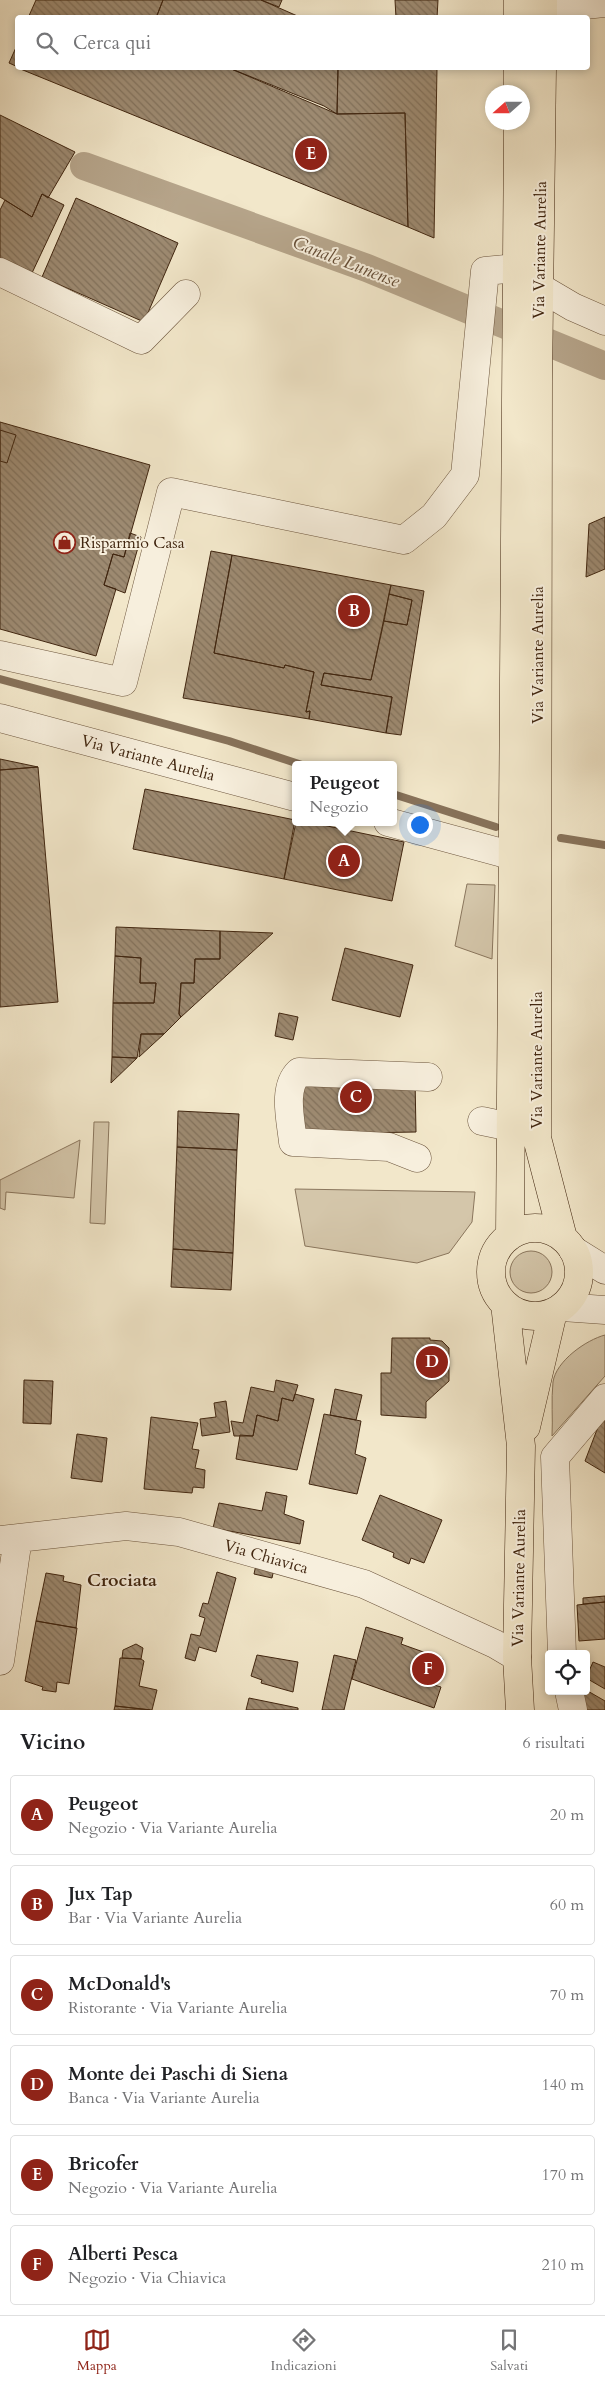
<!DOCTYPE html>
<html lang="it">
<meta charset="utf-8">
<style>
body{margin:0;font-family:Cardo,serif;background:#f6f6f6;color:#202124}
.controls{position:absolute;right:15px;bottom:15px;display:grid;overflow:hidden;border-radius:5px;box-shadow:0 2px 8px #0003}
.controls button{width:45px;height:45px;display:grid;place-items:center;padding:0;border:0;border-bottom:1px solid #e0e0e0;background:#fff;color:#202124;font:25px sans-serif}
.compass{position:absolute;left:485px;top:85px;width:45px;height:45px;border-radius:50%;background:#fff;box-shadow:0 2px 8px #0003;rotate:249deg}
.you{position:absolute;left:419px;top:824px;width:18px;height:18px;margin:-12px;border:4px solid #fff;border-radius:50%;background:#1a73e8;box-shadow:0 0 0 8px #1a73e833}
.badge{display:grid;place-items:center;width:32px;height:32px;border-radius:50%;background:#8f2418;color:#fff;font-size:16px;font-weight:700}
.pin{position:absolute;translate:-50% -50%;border:2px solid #fff;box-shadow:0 1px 5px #0006}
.popup{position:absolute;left:292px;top:761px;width:105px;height:65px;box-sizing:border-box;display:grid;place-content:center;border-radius:5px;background:#fff;filter:drop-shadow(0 1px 4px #0005);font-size:16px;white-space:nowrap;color:#757577}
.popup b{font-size:19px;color:#202124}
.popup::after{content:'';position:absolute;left:50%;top:100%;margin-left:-10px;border:10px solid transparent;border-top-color:#fff}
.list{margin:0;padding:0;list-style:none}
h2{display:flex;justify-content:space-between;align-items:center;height:65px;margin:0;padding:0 20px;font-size:21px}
h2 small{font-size:16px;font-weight:400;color:#757577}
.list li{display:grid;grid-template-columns:32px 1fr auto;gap:15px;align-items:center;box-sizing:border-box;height:80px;margin:0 10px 10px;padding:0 10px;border:1px solid #e0e0e0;border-radius:5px}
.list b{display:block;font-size:19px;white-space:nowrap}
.list p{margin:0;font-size:16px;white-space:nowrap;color:#757577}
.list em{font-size:16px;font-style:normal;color:#757577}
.icon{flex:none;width:28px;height:28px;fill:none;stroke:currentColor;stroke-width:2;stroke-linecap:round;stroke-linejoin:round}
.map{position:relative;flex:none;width:605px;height:1710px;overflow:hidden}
.search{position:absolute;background:#fff;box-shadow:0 2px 8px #0003;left:15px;right:15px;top:15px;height:55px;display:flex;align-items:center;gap:12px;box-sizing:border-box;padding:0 18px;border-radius:5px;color:#757577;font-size:19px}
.sheet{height:605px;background:#fff}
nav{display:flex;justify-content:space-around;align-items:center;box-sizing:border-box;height:70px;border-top:1px solid #e0e0e0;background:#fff;font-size:14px;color:#757577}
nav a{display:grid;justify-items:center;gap:2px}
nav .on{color:#8f2418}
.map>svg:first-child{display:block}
.green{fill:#d4c6aa;stroke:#8a765d}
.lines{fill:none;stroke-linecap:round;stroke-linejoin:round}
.stream{stroke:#87725a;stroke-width:8}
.canal{stroke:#b6a58b;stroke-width:28}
.building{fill:url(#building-back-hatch);stroke:#412610}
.minor-casing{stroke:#6d563e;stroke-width:29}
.major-casing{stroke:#412610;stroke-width:29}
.minor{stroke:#f7efdd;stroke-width:28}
.major{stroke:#f2e7ca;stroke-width:28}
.labels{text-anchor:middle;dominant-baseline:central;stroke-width:4;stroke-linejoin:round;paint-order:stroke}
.street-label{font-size:16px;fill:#412610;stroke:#f7efdd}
.poi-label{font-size:16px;fill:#412610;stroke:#f7efdd;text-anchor:start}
.water-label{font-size:18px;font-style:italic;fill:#644c35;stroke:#f7efdd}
.neighbourhood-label{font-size:18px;font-weight:bold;fill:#412610;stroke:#f7efdd}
</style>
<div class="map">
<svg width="605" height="1710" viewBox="0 0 605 1710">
<defs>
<pattern id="building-back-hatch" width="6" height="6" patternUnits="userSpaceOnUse" patternTransform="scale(1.25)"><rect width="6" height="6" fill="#9d8a71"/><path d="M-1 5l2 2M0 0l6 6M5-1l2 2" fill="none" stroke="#82715b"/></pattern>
</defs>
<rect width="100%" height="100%" fill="#f2e7ca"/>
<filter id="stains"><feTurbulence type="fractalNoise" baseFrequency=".004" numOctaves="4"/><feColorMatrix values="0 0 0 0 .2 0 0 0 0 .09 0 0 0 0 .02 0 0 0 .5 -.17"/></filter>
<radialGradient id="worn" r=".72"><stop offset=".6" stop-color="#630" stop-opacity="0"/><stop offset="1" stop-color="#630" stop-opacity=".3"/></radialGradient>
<path class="green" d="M467,884L495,885L492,959L455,946Z
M94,1122H109L105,1224L90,1223Z
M80,1140L74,1198L6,1192L5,1210L0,1208V1180Z
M295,1189L475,1192L472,1222L449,1253L417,1263L305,1246Z
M510 1272a21 21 0 1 1 42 0a21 21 0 1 1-42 0Z
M605,1335V1376L552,1436C553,1419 551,1400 553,1382C556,1361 586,1340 605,1335Z"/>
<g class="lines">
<path class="stream" d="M0,679L229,741L302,765
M393,794L496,827
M561,838L605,845"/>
<path class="canal" d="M84,166L367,268L605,366"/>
</g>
<path class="building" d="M36,0H163L156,18H28Z
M163,0H261L302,18H156Z
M261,0H282L279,7Z
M395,0H438L437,18H396Z
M18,43V67L9,63Z
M18,68H229L337,114L405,113L408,227Z
M229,68H338L337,114L324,106Z
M338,68H437L434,238L408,227L405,113L337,114Z
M0,115L75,152L48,198L42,194L32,217L0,197Z
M42,194L64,205L32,273L0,259V210L5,200L32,217Z
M76,198L178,243L144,322L42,277Z
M0,422L150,465L124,557L113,554L104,585L116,589L96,656L0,629Z
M0,430L16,435L7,463L0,461Z
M605,517V569L586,577L589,524Z
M130,533L141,537L125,593L104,585L113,554L124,557Z
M211,551L232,555L214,653L284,668L285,665L314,672L306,712L310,711L309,719L183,698Z
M232,555L391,585L371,680L324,673L321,685L392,697L386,733L309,719L310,711L306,712L314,672L285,665L284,668L214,653Z
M391,585L424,591L401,735L386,733L392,697L321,685L324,673L371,680L384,621L407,625L412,600L389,594Z
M389,594L412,600L407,625L384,621Z
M0,759L38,767L0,770Z
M38,767L58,1002L0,1007V770Z
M145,789L295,820L284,879L133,849Z
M296,822H308L404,842L392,901L284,879Z
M116,927L220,931V959H195L194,983H181L179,1014L181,1017L164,1034H141L137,1058L112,1057L113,1003H154L156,983H140L141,958L115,956Z
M220,931L273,933L181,1017L179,1014L181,983H194L195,959H220Z
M345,948L413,965L400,1017L332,1000Z
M115,956L141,958L140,983H156L154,1003H113Z
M279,1013L298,1017L293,1040L275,1036Z
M141,1034H164L139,1057Z
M112,1057L137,1058L111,1083Z
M415,1079L416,1132L297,1134V1080Z
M178,1111L239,1114L237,1150L177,1147Z
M177,1147L237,1150L233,1253L173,1249Z
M173,1249L233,1253L231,1290L171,1287Z
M392,1338H430V1340L442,1341L449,1348V1381L426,1402V1418L381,1415V1373H391Z
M24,1380L53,1381L51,1424L23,1423Z
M276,1380L298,1385L293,1401L282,1398L278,1421L257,1415L253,1436H234L231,1421L243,1423L251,1387L274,1392Z
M335,1389L362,1395L356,1420L330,1415Z
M295,1394L314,1399L297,1470L236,1459L240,1435L253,1436L257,1415L278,1421L282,1398L293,1401Z
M226,1401L230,1432L202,1436L200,1419L216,1417L214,1403Z
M324,1414L361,1421L355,1454L366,1458L357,1494L309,1484Z
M151,1417L198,1423L192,1449L199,1450L195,1468L205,1470L204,1488L193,1487L192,1493L144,1489Z
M605,1417V1473L585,1461L598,1427L596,1426Z
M77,1434L107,1438L102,1482L71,1478Z
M266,1492L287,1496L284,1514L304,1521L300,1544L213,1528L219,1503L262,1511Z
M380,1495L442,1520L424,1563L411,1558L409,1564L393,1557L394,1553L362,1540Z
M257,1560L275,1564L272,1578L254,1574Z
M217,1572L236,1578L216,1652L199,1647L195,1661L185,1658L191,1634L200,1636L205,1618L199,1616L203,1603L208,1604Z
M46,1573L64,1576L63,1581L81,1585L76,1628L36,1621Z
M605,1596V1602L583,1604V1598Z
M605,1602V1639L579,1641L577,1605Z
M36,1621L77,1628L69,1684L57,1682L56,1692L42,1690L43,1687L25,1681Z
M366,1627L403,1638L401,1644L443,1659L434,1685L441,1687L434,1708L352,1679Z
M136,1644L143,1648L141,1659L122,1658L123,1650Z
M257,1655L298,1662L293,1692L261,1683L262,1680L251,1676Z
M334,1655L356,1660L344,1710H322Z
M120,1658L141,1659L144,1661L139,1686L157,1690L152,1710L115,1706Z
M593,1662L605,1667V1689L586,1678Z
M586,1690L605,1701V1710H584V1691Z
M249,1698L298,1708V1710H246Z
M115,1706L150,1710H114Z"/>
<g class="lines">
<defs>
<path id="minor" d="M543,13L566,7L605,3
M0,272L141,340L186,294
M539,287L573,307L605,321
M0,655L123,682L171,492L404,540L434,516L465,475L485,271L517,268
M0,718L295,797
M388,822L514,856
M482,1121L511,1127
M417,1158L389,1147L293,1142C291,1121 282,1088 299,1072L428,1077
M573,1250L605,1270
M562,1307L605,1310
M0,1540L126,1526L179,1532L364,1584L495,1644L517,1657
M562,1654L555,1457L605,1398
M0,1661L18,1538
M569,1691L573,1710"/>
<path id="major" d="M518,0V18
M543,18V0
M518,68V92
M542,68L538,381L537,1138L563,1238
M491 1272a44 44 0 1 1 88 0a44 44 0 1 1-88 0Z
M510,1236L518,122
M505,1304L521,1446L517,1657L520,1710
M526,1427L553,1312"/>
</defs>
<use href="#minor" class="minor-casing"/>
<use href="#major" class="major-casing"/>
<use href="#minor" class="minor"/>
<use href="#major" class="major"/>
</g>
<defs>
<symbol id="shop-ring" viewBox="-11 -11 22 22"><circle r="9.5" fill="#f7efdd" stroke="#8f2418" stroke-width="1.5"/><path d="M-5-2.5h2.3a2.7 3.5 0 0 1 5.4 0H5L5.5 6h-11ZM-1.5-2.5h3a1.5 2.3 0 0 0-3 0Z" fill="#8f2418"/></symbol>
</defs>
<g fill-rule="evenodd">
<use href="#shop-ring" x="52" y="530" width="25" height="25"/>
</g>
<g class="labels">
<g class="street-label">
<text transform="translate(540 250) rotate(-89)">Via Variante Aurelia</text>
<text transform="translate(538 655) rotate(-90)">Via Variante Aurelia</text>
<text transform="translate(148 758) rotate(15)">Via Variante Aurelia</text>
<text transform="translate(537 1060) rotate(-90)">Via Variante Aurelia</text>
<text transform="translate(266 1557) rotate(16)">Via Chiavica</text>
<text transform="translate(519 1578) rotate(-89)">Via Variante Aurelia</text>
</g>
<g class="poi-label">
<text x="80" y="543">Risparmio Casa</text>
</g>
<g class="water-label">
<text transform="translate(346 262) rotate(21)">Canale Lunense</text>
</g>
<g class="neighbourhood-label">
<text x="122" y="1580">Crociata</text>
</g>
</g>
<rect width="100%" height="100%" filter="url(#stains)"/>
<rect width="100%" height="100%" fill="url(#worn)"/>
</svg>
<div class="controls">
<button><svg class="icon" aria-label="locate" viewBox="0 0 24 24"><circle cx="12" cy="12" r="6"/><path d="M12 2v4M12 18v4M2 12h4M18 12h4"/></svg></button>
</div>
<svg class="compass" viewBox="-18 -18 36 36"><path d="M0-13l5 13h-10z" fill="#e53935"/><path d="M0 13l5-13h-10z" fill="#757577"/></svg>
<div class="you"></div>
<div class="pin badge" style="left:344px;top:861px">A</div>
<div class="popup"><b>Peugeot</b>Negozio</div>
<div class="pin badge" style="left:354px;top:611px">B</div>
<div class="pin badge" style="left:356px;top:1097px">C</div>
<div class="pin badge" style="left:432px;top:1362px">D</div>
<div class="pin badge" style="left:311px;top:154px">E</div>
<div class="pin badge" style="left:428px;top:1669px">F</div>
<div class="search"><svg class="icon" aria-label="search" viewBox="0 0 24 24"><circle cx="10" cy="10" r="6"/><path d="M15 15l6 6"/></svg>Cerca qui</div>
</div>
<section class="sheet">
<h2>Vicino<small>6 risultati</small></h2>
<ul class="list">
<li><span class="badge">A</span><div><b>Peugeot</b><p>Negozio · Via Variante Aurelia</p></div><em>20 m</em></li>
<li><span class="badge">B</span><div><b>Jux Tap</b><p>Bar · Via Variante Aurelia</p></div><em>60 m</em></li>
<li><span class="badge">C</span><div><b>McDonald's</b><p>Ristorante · Via Variante Aurelia</p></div><em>70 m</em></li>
<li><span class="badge">D</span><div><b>Monte dei Paschi di Siena</b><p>Banca · Via Variante Aurelia</p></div><em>140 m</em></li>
<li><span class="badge">E</span><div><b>Bricofer</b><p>Negozio · Via Variante Aurelia</p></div><em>170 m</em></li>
<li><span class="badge">F</span><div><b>Alberti Pesca</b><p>Negozio · Via Chiavica</p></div><em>210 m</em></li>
</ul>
</section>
<nav>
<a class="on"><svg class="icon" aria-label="map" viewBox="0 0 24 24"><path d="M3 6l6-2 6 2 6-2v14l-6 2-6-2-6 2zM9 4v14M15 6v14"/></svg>Mappa</a>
<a><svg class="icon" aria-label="directions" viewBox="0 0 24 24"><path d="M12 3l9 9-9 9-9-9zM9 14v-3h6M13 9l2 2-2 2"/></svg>Indicazioni</a>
<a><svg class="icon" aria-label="saved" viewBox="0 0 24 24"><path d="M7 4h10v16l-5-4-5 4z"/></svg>Salvati</a>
</nav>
